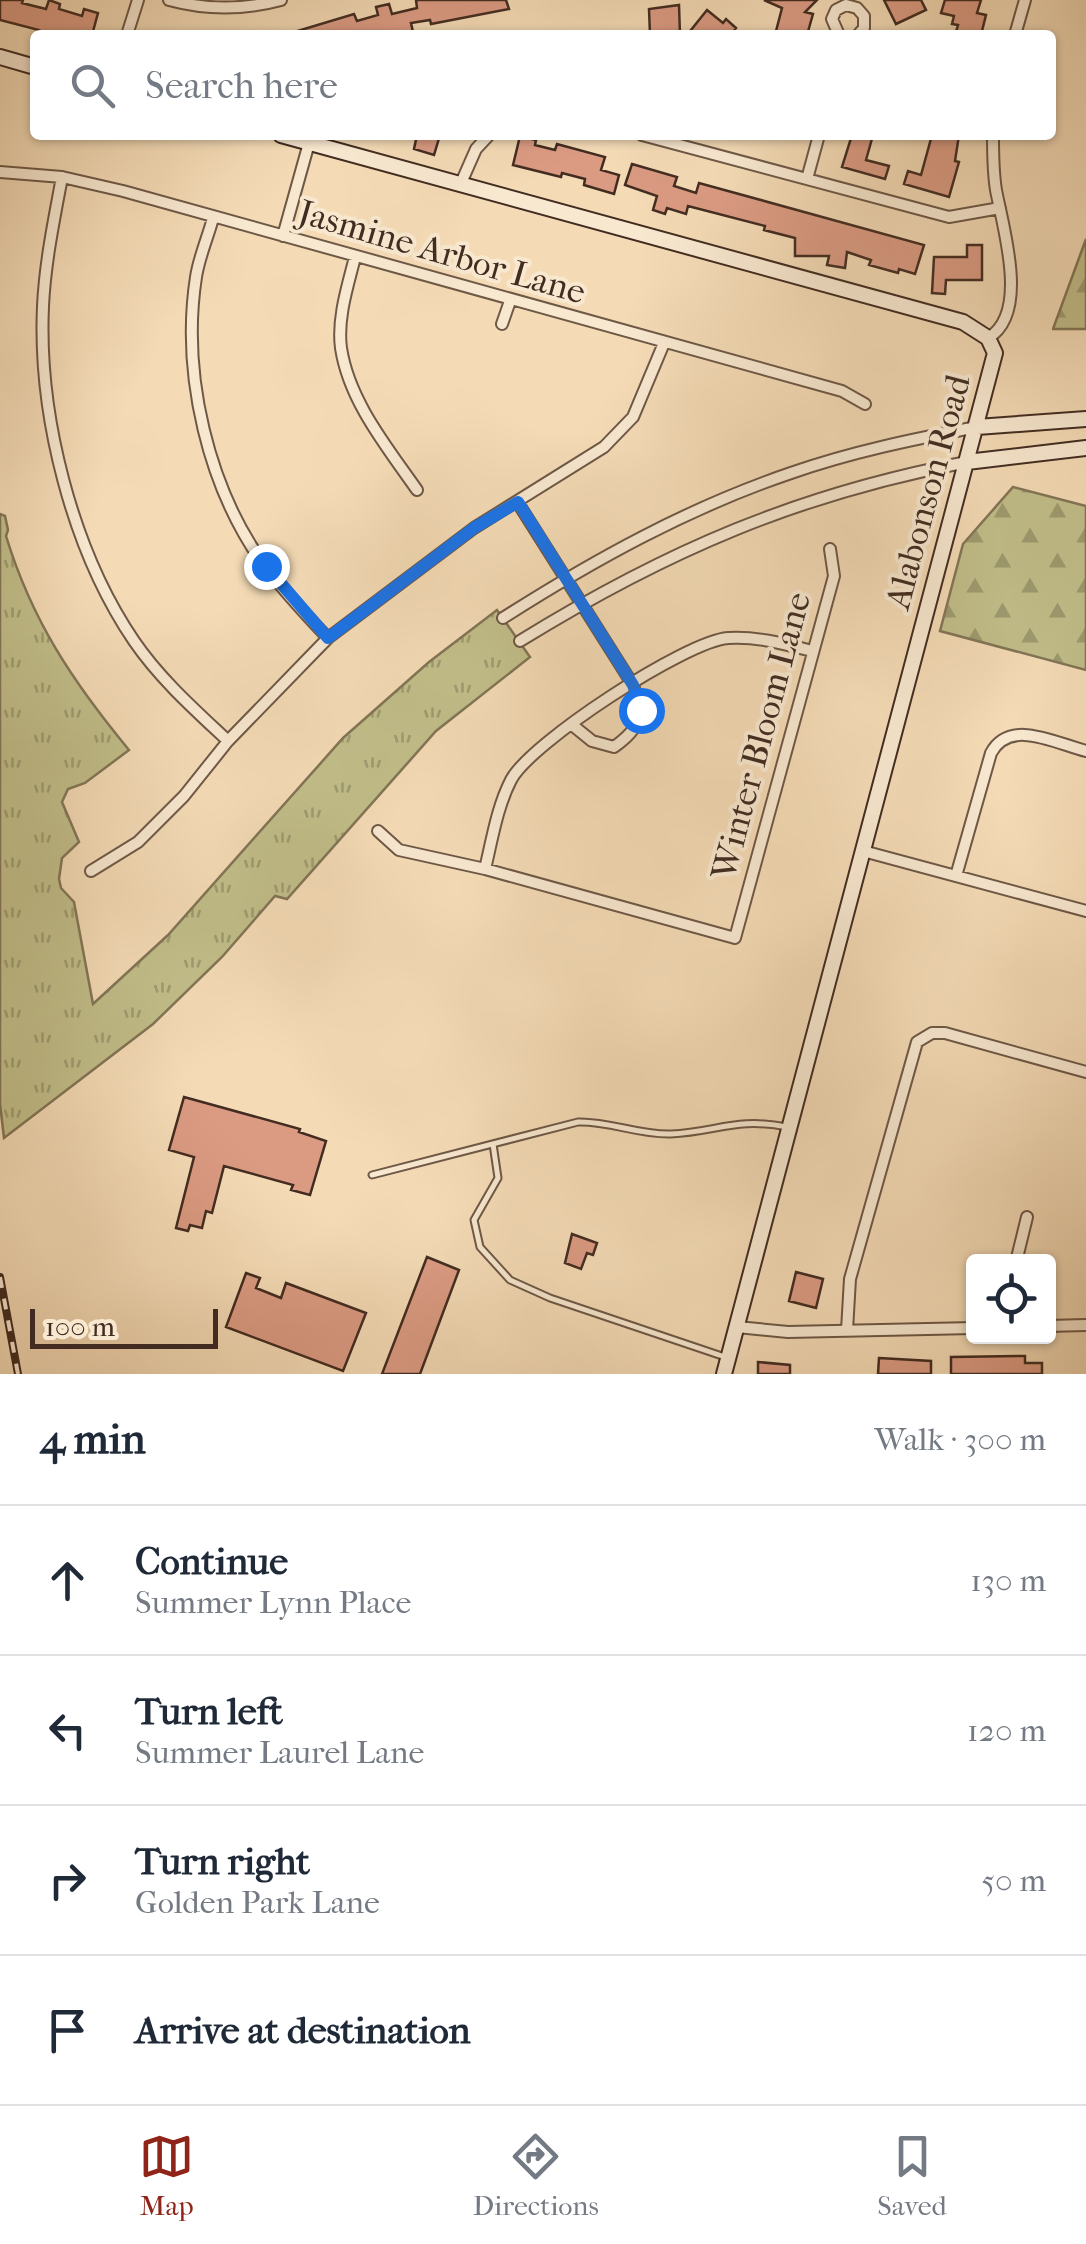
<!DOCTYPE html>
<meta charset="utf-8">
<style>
body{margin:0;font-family:"IM FELL French Canon",serif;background:#f2f2f3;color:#1f2937}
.controls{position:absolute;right:30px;bottom:30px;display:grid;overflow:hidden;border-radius:10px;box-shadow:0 2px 8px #0004}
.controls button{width:90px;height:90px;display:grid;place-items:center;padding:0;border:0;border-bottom:2px solid #e0e1e3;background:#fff;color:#1f2937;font:50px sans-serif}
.scale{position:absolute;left:30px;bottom:25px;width:188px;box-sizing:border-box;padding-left:10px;border:5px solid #422c21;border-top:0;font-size:28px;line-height:35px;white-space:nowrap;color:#422c21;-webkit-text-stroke:8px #f8e8d0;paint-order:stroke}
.stop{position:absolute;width:30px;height:30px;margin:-22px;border:8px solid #1a73e8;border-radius:50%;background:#fff}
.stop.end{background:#1a73e8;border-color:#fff;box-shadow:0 2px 10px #0008}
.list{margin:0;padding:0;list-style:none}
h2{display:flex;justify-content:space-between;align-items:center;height:130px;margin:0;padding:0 40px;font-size:42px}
h2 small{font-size:32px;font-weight:400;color:#747a83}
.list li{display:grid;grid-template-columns:65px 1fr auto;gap:30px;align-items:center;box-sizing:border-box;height:150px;padding:0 40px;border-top:2px solid #e0e1e3}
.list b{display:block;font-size:38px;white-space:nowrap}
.list p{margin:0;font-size:32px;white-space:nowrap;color:#747a83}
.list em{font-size:32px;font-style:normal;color:#747a83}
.icon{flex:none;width:55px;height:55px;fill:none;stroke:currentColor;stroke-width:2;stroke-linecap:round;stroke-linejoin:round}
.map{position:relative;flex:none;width:1086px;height:1374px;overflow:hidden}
.search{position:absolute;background:#fff;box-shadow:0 2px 8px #0004;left:30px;right:30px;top:30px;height:110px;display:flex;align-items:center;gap:25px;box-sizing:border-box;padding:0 35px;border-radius:10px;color:#747a83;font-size:38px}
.sheet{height:730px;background:#fff}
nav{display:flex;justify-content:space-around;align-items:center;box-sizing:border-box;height:140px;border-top:2px solid #e0e1e3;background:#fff;font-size:28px;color:#747a83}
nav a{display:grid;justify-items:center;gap:5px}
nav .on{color:#8f2418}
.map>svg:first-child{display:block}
.grass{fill:url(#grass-tufts);stroke:#827556;stroke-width:2.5}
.forest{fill:url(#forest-firs);stroke:#827556;stroke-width:2.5}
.building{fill:#db9b83;stroke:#422c21;stroke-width:2.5}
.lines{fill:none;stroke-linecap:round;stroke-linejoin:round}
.lane-casing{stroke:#6e5846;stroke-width:9}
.street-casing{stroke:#6e5846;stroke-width:14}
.secondary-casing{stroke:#422c21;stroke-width:18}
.lane{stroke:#f8e8d0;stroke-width:5}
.street{stroke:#f8e8d0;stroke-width:10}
.secondary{stroke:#f8e8d0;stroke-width:14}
.rail-casing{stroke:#422c21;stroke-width:8}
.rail{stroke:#f8e8d0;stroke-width:4;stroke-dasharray:11;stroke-linecap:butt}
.route{stroke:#1a73e8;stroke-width:12}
.labels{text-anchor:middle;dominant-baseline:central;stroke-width:8;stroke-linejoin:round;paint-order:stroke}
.street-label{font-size:35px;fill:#422c21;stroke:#f8e8d0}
</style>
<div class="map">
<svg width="1086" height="1374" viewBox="0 0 1086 1374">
<defs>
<pattern id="grass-tufts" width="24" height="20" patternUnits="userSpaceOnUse" patternTransform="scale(2.5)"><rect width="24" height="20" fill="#c1be8a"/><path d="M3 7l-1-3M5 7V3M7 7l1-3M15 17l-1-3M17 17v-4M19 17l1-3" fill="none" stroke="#9e9b70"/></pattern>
<pattern id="forest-firs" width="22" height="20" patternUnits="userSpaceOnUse" patternTransform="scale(2.5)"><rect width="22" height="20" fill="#c1be8a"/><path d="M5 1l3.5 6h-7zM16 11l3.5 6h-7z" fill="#9e9b70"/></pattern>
</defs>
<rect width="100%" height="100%" fill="#f4dbb6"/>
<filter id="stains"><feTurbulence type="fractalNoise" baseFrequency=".002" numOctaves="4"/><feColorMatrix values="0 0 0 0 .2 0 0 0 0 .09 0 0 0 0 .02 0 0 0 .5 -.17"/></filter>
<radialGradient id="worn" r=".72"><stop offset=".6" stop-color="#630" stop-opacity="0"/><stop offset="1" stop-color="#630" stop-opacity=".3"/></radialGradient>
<path class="grass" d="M0,514L5,516L8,530L6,536C32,621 73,682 129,750L85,783L68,789L62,802L79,842L62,858L59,879L61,888L74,902L93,1004L168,935L343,738L429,662L497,610L530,657L436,731L287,899L275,896L222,957L153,1024L4,1138L0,1104Z"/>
<path class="forest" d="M1086,239V329H1052H1053Z
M1013,487L1086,506V670L940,631L963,544Z"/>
<path class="building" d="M0,0H23L22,3L46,9L49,0L60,4L59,9L82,16L84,9L98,13L92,35H37L39,30L0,20Z
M416,0H506L509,9L431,24L430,20L411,23L413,32L400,35H295L294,32L354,14L357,21L378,15L376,7L389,4L392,14L417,8Z
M764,0H817L805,12L813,14L807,35H775L782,8Z
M884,0H921L926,10L896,24Z
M945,0H981L977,13L986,15L981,35H955L958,25L952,24L954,16L941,13Z
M679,5L680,35H650L649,9Z
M707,10L723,23L726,19L736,28L731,35H687Z
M417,135H440L434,155L414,149Z
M852,135H873L866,160L889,166L885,179L842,167Z
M932,135H959L955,161L959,162L949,197L904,184L908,171L921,175Z
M520,136L536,140L535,145L555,150L557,144L605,157L601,170L619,175L614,194L584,185L585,179L562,173L561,177L513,165Z
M632,164L677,177L674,186L696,193L699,183L924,245L915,274L899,269L898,273L869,265L871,260L847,252L845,268L827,265L829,256H795V238L764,230L765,226L688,206L686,214L667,208L665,214L653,210L657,196L625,185Z
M967,245H982V280H946L945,294L932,293L934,257H967Z
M184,1097L300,1129L299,1132L326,1141L310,1195L291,1190L293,1185L224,1166L212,1213L206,1211L202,1228L190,1225L188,1231L176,1228L194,1157L169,1150Z
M572,1234L597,1243L593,1255L587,1253L581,1269L565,1263Z
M427,1257L459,1270L420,1374H382Z
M796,1272L823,1279L816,1308L789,1301Z
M246,1273L260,1278L256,1288L281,1298L286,1283L366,1313L343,1371L226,1327Z
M1025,1356V1363H1042V1374H951V1357Z
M879,1358L931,1361V1374H878Z
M758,1362L790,1365V1374H758Z"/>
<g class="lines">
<defs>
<path id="lane" d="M493,1144L498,1178L474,1220L480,1247L510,1280L550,1298L728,1358
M372,1175L578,1122C610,1121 638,1135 671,1134C717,1132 736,1117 787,1127"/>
<path id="street" d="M169,0C206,10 244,10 281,0
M127,35L138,0
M839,35L832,19L836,10L846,5L857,8L864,16V28L858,35
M1015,35L1025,0
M642,135L949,217L1000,208
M0,172L62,177L123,191L842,391L865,404
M62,177C54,220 45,263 43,306C38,415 72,550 134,641C160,679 195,710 228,741
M807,179L819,135
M461,183L476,149L489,135
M213,218C208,237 199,257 196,277C181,374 208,490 267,569C286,593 307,616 328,638
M283,236L309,143
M355,257C348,285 337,318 341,348C349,401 387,447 417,490
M502,324L510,301
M988,338C1030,314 1003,228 996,190C993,172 993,153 993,135
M518,503L633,685C643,716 642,727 614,747L592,741L571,724
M503,618C594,560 688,508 791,473C851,452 914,439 977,427
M520,641C666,551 798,494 967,462
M378,831L399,850L485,869L735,938L834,576L830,549
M863,851L1086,911
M485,869C492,840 497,807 511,780C530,743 686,641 728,638C756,636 785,644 812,651
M91,871L138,842L184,796L228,741L328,638L474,528L604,447L633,417L664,343
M956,876L991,753C1010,718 1055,743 1086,751
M1016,1262L1027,1217
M1048,1326L1086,1325
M737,1327L788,1332L974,1328
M847,1330L850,1279L917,1042L932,1033H945L1086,1072"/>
<path id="secondary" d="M0,57L35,67
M281,135L963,322L988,338L995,353L724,1374
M977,427L1086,419
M967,462L1086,448"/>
</defs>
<use href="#lane" class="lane-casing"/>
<use href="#street" class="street-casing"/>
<use href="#secondary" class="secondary-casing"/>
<use href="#lane" class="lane"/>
<use href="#street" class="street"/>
<use href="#secondary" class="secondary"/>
<defs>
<path id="rail" d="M0,1277L18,1374"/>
</defs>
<use href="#rail" class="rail-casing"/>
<use href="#rail" class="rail"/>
</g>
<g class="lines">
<path class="route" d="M266,566L328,638L474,528L518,502L633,685L641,710"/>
</g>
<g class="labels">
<g class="street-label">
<text transform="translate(442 252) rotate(16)">Jasmine Arbor Lane</text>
<text transform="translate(928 492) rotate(-75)">Alabonson Road</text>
<text transform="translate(761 736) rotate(-75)">Winter Bloom Lane</text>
</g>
</g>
<rect width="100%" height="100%" filter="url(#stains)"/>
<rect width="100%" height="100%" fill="url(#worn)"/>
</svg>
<div class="controls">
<button><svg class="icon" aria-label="locate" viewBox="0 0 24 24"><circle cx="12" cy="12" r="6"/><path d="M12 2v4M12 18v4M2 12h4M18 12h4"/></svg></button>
</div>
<div class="scale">100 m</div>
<div class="stop" style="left:641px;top:710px"></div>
<div class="stop end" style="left:266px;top:566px"></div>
<div class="search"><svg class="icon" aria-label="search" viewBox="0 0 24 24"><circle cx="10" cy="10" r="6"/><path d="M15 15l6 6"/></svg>Search here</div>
</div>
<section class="sheet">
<h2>4 min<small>Walk · 300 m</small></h2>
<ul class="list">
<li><svg class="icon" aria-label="ahead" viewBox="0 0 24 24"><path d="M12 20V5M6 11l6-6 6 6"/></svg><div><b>Continue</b><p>Summer Lynn Place</p></div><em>130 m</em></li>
<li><svg class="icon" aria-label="left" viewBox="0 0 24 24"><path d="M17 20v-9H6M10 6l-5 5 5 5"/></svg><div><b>Turn left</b><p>Summer Laurel Lane</p></div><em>120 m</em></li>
<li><svg class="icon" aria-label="right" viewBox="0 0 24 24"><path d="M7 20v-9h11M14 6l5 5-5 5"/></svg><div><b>Turn right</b><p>Golden Park Lane</p></div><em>50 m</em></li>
<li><svg class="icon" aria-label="arrive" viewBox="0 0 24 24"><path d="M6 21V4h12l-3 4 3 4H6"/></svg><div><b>Arrive at destination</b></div></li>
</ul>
</section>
<nav>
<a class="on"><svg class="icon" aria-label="map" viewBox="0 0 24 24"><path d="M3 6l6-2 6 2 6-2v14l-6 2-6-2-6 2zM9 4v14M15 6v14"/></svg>Map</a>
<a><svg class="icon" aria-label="directions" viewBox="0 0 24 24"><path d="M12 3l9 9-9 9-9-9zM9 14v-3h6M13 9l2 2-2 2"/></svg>Directions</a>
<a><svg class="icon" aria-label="saved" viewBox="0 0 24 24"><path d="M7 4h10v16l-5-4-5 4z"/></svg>Saved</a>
</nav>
